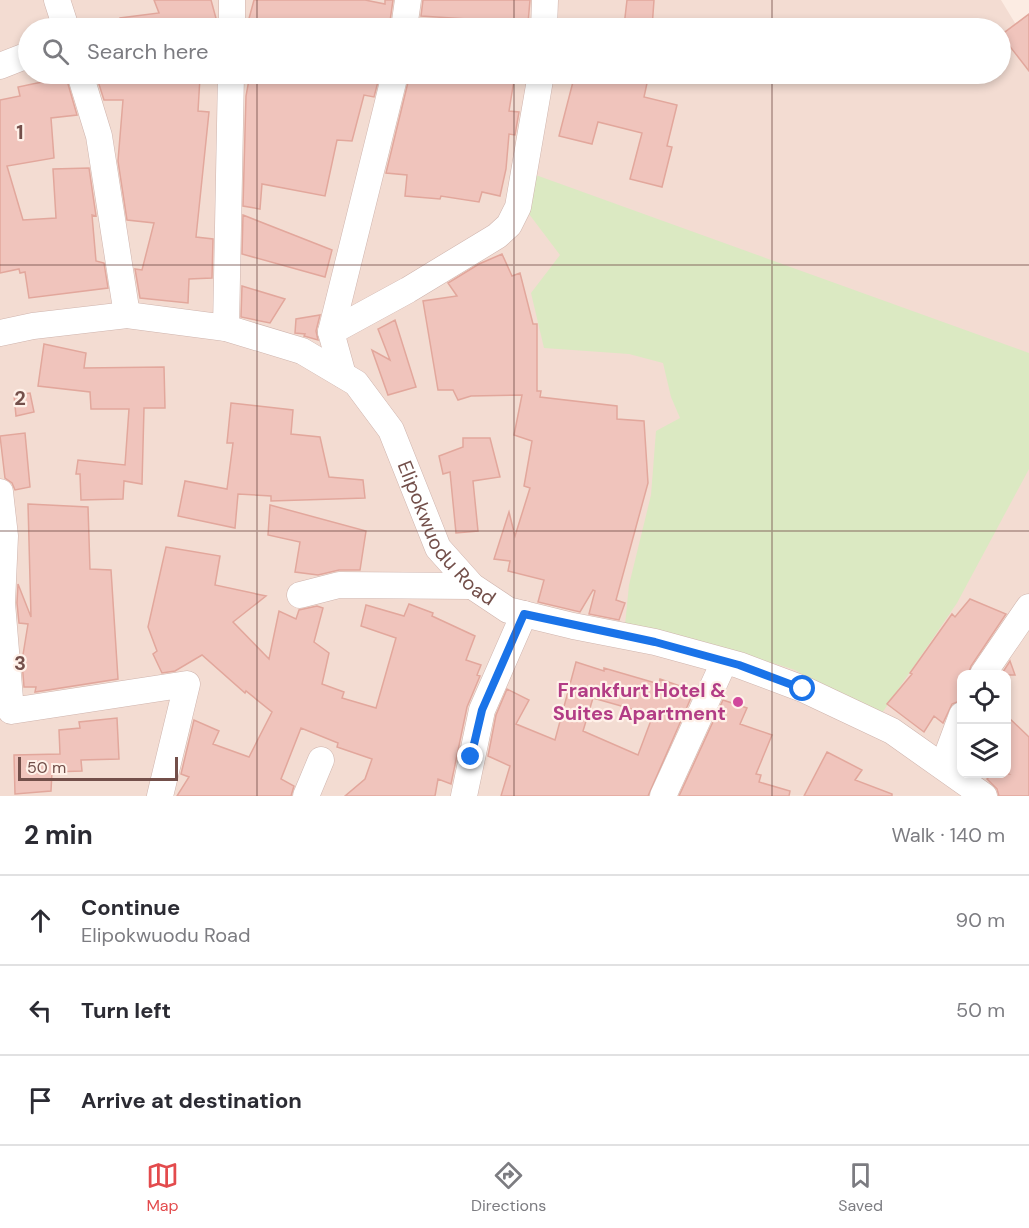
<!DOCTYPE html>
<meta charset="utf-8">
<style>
body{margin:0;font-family:"DM Sans",sans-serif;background:#f7f7f7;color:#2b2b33}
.controls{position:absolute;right:18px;bottom:18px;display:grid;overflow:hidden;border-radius:12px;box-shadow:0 3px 9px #0003}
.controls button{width:54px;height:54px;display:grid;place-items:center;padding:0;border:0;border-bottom:2px solid #e1e1e2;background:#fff;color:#2b2b33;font:30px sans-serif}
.scale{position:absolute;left:18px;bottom:15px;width:160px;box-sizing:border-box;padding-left:6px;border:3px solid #734f4a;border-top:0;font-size:16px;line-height:21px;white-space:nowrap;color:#734f4a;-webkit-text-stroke:4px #fff1e9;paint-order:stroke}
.stop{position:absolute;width:18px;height:18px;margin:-14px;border:4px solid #1a73e8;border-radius:50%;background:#fff}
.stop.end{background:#1a73e8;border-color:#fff;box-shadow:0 2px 6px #0008}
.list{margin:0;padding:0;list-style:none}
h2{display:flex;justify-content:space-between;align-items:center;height:78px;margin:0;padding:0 24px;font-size:26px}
h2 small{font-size:20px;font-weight:400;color:#7c7c81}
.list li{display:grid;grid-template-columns:39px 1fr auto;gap:18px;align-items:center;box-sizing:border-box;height:90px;padding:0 24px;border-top:2px solid #e1e1e2}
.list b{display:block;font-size:22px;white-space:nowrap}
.list p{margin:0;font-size:20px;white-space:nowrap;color:#7c7c81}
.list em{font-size:20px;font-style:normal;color:#7c7c81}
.icon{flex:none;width:33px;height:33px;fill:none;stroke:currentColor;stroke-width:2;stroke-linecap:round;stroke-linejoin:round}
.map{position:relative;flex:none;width:1029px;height:796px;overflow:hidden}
.search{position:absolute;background:#fff;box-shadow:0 3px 9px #0003;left:18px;right:18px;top:18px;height:66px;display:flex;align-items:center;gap:15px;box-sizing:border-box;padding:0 21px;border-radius:33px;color:#7c7c81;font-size:22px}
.sheet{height:348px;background:#fff}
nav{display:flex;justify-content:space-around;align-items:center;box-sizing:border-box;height:84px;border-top:2px solid #e1e1e2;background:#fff;font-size:16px;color:#7c7c81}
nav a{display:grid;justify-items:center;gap:3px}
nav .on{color:#e34b4d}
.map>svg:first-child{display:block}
.residential{fill:#f3dcd2;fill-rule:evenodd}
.green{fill:#dbe9c2}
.building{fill:#f0c4bc;stroke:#e2a79c;stroke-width:1.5;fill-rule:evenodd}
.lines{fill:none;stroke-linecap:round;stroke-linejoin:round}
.minor-casing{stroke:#cfb4ad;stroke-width:27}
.minor{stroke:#fff;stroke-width:26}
.route{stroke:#1a73e8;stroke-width:8}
.grid{fill:none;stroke:#734f4a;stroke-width:1.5;stroke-opacity:0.55}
.hotel-dot{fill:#d1479c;stroke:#fff1e9;stroke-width:2}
.labels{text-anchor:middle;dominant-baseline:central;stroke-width:4.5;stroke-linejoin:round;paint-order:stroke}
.street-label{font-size:20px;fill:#734f4a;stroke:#fff1e9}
.hotel-label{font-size:20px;font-weight:bold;fill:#b23c85;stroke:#fff1e9;text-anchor:end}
.grid-label{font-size:20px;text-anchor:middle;font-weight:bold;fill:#734f4a;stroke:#fff1e9;stroke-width:4.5;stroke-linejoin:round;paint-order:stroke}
</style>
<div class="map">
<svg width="1029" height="796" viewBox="0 0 1029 796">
<rect width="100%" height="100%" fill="#fcece3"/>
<path class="residential" d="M0,0H1001L1029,46V796H0ZM28,28H1000V74H28ZM962,674H1006V774H962Z"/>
<path class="green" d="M533,174L1029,353V469L957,603L878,719L795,670L724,648L625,625L629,585L651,495L656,431L680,418L671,397L663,363L629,354L544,348L531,293L560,255L529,214Z"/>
<path class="building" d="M154,0H211L217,22L196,28H121L120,18L159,13Z
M254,0H365L385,4V0H393L389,28H259L247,26Z
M423,0H530L528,23L421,16Z
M627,0H654L652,28L624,26Z
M1029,14V71L1001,35Z
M133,74L200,77L198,111L209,112L196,237L213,239L212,278L189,279L188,303L140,298L135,269L142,270L154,223L127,220L118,161L123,100H104L96,75L133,76Z
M250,74H380L374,97L364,95L352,141L337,140L325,196L262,184L260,209L243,206L246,96Z
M410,74H430L464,80L466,74H515L509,111L519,112L515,135L509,134L506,169L500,196L482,192L479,202L441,196L440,199L405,196L407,175L386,173Z
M575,74H649L644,97L677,105L667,146L672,147L662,187L630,179L642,133L598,122L592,144L559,136Z
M66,77L77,115L51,118L54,158L7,166L23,220L56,218L53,169L89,168L96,216L92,215L96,261L104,263L108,288L29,298L25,272L20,273L19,269L0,273V100L20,96L18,87Z
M243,215L332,250L325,277L242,254Z
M502,254L512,276L520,273L533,324H537V391H541L540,397L617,406V419L644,421L648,483L616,600L625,603L619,620L589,614L595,591L593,590L580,612L538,602L544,580L508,571L510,561L494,559L509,512L515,536L530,488L524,486L532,441L514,435L522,395L471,396L458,400L453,390H438L423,301L457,296L448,283L479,264Z
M242,286L285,299L270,323L241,317Z
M320,315L316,331L318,340L304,336L305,334L295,333L296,319Z
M395,320L416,387L388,395L372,350L390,360L378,329Z
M44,344L86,353L84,368L164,367L165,408H144L142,484L124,481L123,499L81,500L80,474H76L78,460L125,465L129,409H91L90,392L38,386Z
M30,393L34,412L16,416L14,395Z
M231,403L293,410L291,434L320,437L329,477L363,480L365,498L271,501V496L238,494L235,528L178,516L185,481L227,489L233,443H227Z
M25,433L30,487L15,490L12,483L5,478L0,436Z
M463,438H490L500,477L473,481L478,531L456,533L450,472L443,474L439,456L463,447Z
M28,504L88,507L90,569L111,570L118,679L35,692L36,687H24L22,661L28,624L19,623L17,603L18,584L31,617Z
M270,505L366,531L360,570H339L318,575L295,572L300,542L268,535Z
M166,547L220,556L215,585L266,596L233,622L269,659L279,611L296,619L299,610L317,606L323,608L314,642L329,653L322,684L344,692L342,698L376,708L396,638L361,626L366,605L404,616L409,604L433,613L432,616L475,636L466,660L481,665L477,675L480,676L467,707L451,784L438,779L435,796H345L365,779L372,759L337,747L338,743L301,728L281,779L294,786L291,796H177L189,777L181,774L194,720L219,731L213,744L249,757L272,712L246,691L245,693L202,655L175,671L162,673L153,654L157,651L148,627Z
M970,599L1006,614L971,666L968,675H962V700L952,704L943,723L934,716L924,732L887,704L912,674L910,673L952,614L955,617Z
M1010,661L1015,675H1001Z
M576,662L604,671V668L659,684L660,679L694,691L648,796H501L510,766L488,756L496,715L507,689L529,700L516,724L555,740ZM593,698L653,715L638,755L583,731Z
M723,700L747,708L740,724L772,735L756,774L761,775L759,782L790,791L789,796H679Z
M1006,715L1029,737V796H999L997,789L987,779L992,774H1009L1006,772Z
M117,718L119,759L81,760L82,771L52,772L51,791L15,794L14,755L60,754L59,730L80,728L79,722Z
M827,752L862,770L855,780L892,794V796H804Z"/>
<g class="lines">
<defs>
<g id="minor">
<path d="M57,0L66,28"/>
<path d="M232,28V0"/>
<path d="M404,28L408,0"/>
<path d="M544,28L545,0"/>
<path d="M0,66L28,55"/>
<path d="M80,74L99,136L127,315"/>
<path d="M226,328L231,74"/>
<path d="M331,332L408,290L497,236L509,225L518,207L541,74"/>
<path id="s1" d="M0,333L33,326L127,315L226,328L302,351L356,383L391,430L438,548L472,586L508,610L573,626L655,642L739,665L803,689L892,731L984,796"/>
<path d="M343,375L331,332L395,74"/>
<path d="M0,492L5,536L2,603L11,711L187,684L160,796"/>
<path d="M300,595L339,585L472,586"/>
<path d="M983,674L1029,607"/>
<path d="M943,766L962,715"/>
<path d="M306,796L321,760"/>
<path d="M464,796L482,710L524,614"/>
<path d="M663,796L724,662"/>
</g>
</defs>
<use href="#minor" class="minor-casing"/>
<use href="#minor" class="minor"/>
</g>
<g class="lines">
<path class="route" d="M471,757L482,710L524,614L655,642L739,665L803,689"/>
</g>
<path class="grid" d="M257,0V28M514,0V28M772,0V28M257,74V796M514,74V796M772,74V796M0,265H1029M0,531H1029"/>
<circle class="hotel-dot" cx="738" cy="702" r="6"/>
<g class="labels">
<g class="street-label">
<text stroke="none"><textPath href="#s1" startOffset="548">Elipokwuodu Road</textPath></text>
</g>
<g class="hotel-label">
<text x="726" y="690">Frankfurt Hotel &amp;<tspan x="726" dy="23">Suites Apartment</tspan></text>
</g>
</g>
<g class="grid-label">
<text x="20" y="139">1</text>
<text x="20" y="405">2</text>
<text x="20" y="670">3</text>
</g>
</svg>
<div class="controls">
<button><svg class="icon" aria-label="locate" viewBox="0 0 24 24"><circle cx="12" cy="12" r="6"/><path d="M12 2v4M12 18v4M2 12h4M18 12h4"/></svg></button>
<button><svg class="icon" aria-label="layers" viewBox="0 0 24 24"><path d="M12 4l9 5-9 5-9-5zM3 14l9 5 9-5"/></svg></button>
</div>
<div class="scale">50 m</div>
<div class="stop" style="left:803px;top:689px"></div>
<div class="stop end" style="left:471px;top:757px"></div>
<div class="search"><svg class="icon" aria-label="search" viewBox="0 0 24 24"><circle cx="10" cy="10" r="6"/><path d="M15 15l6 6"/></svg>Search here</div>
</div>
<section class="sheet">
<h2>2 min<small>Walk · 140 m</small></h2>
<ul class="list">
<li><svg class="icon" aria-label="ahead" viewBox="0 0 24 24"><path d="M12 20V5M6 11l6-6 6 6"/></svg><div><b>Continue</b><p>Elipokwuodu Road</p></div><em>90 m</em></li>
<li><svg class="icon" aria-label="left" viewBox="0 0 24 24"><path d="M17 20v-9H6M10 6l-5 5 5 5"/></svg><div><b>Turn left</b></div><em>50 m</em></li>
<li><svg class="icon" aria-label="arrive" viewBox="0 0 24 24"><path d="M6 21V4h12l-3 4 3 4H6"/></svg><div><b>Arrive at destination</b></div></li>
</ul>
</section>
<nav>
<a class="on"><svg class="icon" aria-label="map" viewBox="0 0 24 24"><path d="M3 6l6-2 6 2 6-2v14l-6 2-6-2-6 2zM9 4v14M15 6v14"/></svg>Map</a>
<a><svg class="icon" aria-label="directions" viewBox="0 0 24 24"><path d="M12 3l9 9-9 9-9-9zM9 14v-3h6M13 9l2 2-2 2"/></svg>Directions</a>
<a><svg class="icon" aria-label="saved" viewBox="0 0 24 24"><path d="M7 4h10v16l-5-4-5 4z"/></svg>Saved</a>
</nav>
